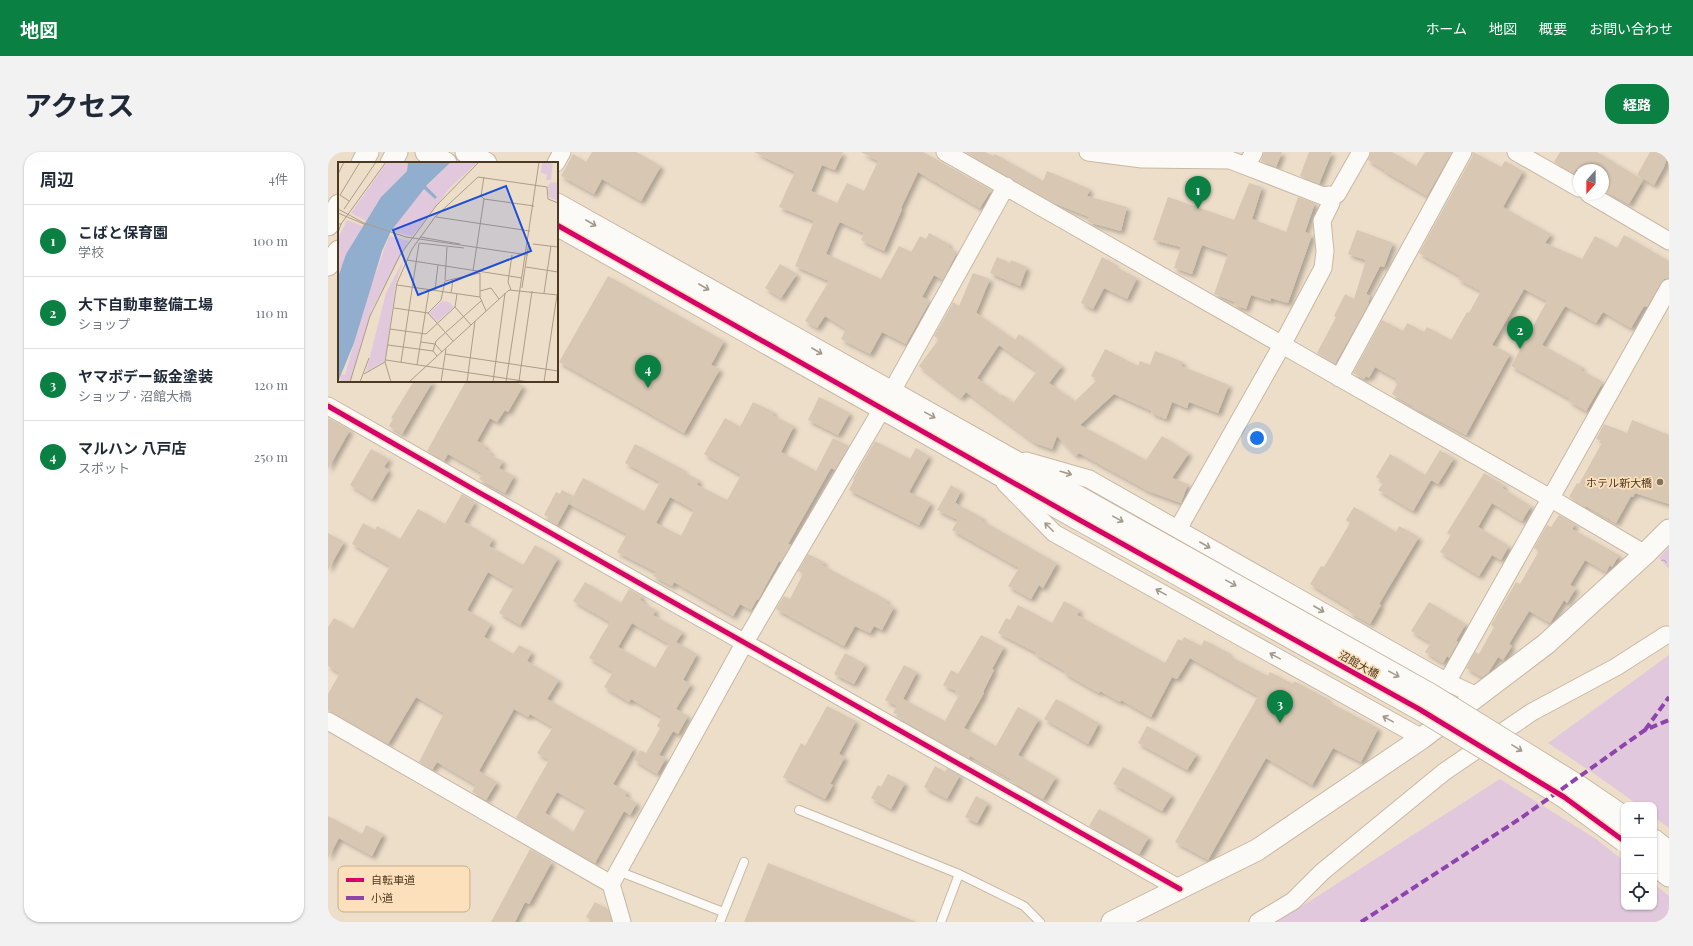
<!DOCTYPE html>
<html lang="ja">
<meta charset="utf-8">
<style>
body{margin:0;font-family:"Playfair Display","Noto Sans JP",serif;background:#f2f2f3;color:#1f2937}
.controls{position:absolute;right:12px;bottom:12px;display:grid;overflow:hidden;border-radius:8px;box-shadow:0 1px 3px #0004}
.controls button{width:36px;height:36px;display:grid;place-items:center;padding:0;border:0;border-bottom:1px solid #e0e1e3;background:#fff;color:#1f2937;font:20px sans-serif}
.compass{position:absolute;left:1245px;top:12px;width:36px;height:36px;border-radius:50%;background:#fff;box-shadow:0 1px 3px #0004;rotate:201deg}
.you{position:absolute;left:929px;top:286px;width:14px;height:14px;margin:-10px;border:3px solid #fff;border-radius:50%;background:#1a73e8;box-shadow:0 0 0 6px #1a73e833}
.badge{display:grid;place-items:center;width:26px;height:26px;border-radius:50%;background:#0b8043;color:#fff;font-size:13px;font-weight:700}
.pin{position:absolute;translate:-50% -33px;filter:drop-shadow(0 1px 2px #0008)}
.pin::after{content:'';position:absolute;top:21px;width:14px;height:12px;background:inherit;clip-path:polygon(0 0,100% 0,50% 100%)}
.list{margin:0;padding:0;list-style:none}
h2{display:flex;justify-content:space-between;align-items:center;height:52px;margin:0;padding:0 16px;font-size:17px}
h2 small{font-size:13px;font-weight:400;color:#747a83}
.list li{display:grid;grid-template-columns:26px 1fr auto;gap:12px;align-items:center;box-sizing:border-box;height:72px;padding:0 16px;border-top:1px solid #e0e1e3}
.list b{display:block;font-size:15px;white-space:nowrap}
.list p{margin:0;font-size:13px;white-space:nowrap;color:#747a83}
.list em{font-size:13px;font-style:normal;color:#747a83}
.icon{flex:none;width:22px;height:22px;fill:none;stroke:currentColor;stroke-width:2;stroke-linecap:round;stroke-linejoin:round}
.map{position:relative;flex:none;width:1341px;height:770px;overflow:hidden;border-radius:16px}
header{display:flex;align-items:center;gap:24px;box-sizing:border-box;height:56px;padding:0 20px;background:#0b8043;color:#fff}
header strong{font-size:19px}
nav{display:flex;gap:22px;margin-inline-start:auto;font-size:14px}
.intro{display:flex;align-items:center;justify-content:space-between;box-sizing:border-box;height:96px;padding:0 24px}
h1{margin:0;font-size:28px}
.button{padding:10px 18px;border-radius:16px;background:#0b8043;color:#fff;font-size:14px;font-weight:700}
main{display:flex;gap:24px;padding:0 24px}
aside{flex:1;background:#fff;border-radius:16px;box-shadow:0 1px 3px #0004}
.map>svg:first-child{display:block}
.green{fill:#e2c8dd}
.park{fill:url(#park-crowns)}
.building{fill:#d7c7b3;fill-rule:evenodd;filter:url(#shadow)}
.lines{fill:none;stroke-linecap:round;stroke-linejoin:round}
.service-casing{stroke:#c8b8a3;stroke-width:10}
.minor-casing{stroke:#c8b8a3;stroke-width:19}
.tertiary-casing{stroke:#c8b8a3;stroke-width:23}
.service{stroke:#fcfaf7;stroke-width:8}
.minor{stroke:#fcfaf7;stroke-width:17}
.tertiary{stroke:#fcfaf7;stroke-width:21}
.tertiary-bridge-casing{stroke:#c8b8a3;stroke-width:23;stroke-linecap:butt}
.tertiary-bridge{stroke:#fcfaf7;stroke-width:21}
.quiet{stroke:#8e44ad;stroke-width:4;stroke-dasharray:8 4;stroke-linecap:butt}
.cycleway-casing{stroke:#fcdfbb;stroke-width:8}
.cycleway{stroke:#d6006c;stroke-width:5}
.oneway{stroke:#a49a8c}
.poi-dot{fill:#84735c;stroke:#fcdfbb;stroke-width:1.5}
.labels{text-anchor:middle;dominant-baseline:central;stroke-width:3.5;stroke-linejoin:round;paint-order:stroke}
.poi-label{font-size:11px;fill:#4c3920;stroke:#fcdfbb;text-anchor:end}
.street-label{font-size:11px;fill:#4c3920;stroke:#fcdfbb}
.inset-road{fill:none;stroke:#ad9c86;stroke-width:1}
.view{fill:#1d4ed8;fill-opacity:0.15;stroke:#1d4ed8;stroke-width:2}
.inset-edge{fill:none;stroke:#4c3920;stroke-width:2}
.key{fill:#fcdfbb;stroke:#c7ad8c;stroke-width:1}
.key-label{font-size:11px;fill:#4c3920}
</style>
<header>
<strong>地図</strong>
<nav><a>ホーム</a><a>地図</a><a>概要</a><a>お問い合わせ</a></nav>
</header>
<div class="intro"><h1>アクセス</h1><a class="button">経路</a></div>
<main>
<aside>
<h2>周辺<small>4件</small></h2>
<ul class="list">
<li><span class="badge">1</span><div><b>こばと保育園</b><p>学校</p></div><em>100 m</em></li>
<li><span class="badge">2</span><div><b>大下自動車整備工場</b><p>ショップ</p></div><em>110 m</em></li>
<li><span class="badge">3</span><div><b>ヤマボデー鈑金塗装</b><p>ショップ · 沼館大橋</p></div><em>120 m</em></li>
<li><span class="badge">4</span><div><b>マルハン 八戸店</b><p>スポット</p></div><em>250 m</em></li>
</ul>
</aside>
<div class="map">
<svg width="1341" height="770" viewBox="0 0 1341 770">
<defs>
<pattern id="park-crowns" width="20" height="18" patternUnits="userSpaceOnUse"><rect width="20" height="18" fill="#e2c8dd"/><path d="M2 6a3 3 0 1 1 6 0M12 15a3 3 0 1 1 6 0" fill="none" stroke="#b9a3b3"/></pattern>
<filter id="shadow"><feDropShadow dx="3.5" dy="3.5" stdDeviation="2" flood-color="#0004"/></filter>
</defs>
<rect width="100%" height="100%" fill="#eddeca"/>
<path class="green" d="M1341,503V676L1326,665V653H1310L1271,625L1220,591Z
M1172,627L1268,687L1296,709V755H1326V732L1341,744V770H946L982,749Z"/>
<path class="park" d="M1341,395V417L1331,406Z"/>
<path class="building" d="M264,0H308L333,14L313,49L274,27L266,42L233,24L245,2L258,10Z
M426,0H515L507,18L494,13L483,39L509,51L519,31L536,39L550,9L533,0H595L663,38L652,56L590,20L573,56L574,57L556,99L533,88L536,81L512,70L509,75L498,102L553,127L571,94L583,100L592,84L598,87L601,81L621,92L620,95L629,100L615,128L606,123L594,145L602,149L578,192L554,180L542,202L513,187L518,177L497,164L489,176L477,169L501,129L467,114L486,69L451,55L467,20Z
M637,0H657L665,4L667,2L715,29L719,19L762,37L759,44L799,55L793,79L760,70L761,65L726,51Z
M936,0H954L948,15L933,9Z
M981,0H1004L991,32L972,24Z
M1043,0H1064L1088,14L1097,0H1124L1099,44L1056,19V18L1040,8Z
M1145,0L1173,15L1177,9L1195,19L1175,55L1223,82L1217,91L1254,107L1267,84L1289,96L1296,83L1341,109V126L1336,127L1333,131L1319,155L1316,154L1303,176L1275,160L1268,171L1237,154L1214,193L1254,215L1253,218L1275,230L1258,259L1241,249L1242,247L1183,214L1219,149L1196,137L1164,193L1182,202L1138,283L1085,255V254L1064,242L1069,232L1067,230L1069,227L1047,215L1041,226L1038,224L1036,227L1025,221L1054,168L1075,179L1079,171L1096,180L1099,175L1123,188L1139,160L1141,161L1153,139L1130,127L1132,124L1091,101L1144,5Z
M1232,0H1269L1315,28L1301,52L1275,38V18H1248L1246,22L1226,10Z
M1322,0H1341L1336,15L1326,33L1309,23Z
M921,31L934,35L924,67L958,80L970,45L987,51L977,80L984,83L960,151L943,146L942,149L923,143L918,157L906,153L907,150L886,142L900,102L874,93L864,122L846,116L853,95L825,88L840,45L906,68Z
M1029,78L1065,91L1056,115L1052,114L1038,142L1042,144L1040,153L1007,212L989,201L1008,165L1006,164L1017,142L1026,147L1038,108L1020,102Z
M669,105L682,111L683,108L699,115L692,134L662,121Z
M774,105L787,112L786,114L809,126L799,147L776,136L765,157L753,151Z
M452,112L469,122L453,146L437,136Z
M645,121L662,127L648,161L687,188L691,182L734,214L721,231L747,249L770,227L763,224L777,197L810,214L812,209L822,213L827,199L855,210L853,214L901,233L890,261L861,250L859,256L844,250L838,267L823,261L824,259L786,242L752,273L818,308L834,284L861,301L844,326L860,332L853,351L820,339L751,301L748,304L729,284L724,297L707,291L638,240L633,246L591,214L611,187L606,184L623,154L625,150L631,154ZM671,193L709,219L685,251L674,242L673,244L649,226Z
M280,124L396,189L383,213L392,217L356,281L231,210Z
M86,229H105L74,282L61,274L65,267L63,266Z
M138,229H186L195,234L180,260L177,258L169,270L162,266L149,289L158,294L157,297L163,300L162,303L175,309L171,316L186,324L177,341L151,327L154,321L120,302L116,309L99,299Z
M491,245L522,261L510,283L480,268Z
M425,250L446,260L444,263L466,274L453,300L488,319L505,286L521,294L507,318L503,316L460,392L463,393L453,410L451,409L430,448L429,447L423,458L412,452L405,464L346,430L344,434L325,424L328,420L289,400L299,382L241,352L255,326L316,359L332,330L297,311L307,292L356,318L355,320L371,328L369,333L399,348L413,323L376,302L397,266L412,275ZM342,345L366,358L353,384L328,371Z
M0,266L22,278L0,317Z
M1304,268L1341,283V352L1307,341L1305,345L1303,344L1288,371L1258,354L1257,355L1241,345L1249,331L1251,332L1275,289L1268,287L1276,272L1299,281Z
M547,289L582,307L588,296L601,304L581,340L603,351L591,373L521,338L526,328L525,327Z
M43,297L61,307L56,315L61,318L44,347L22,333Z
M1112,298L1126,306L1110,332L1103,328L1085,359L1050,338L1056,330L1048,325L1062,302L1097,323Z
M1156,321L1176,333L1174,336L1203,354L1194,369L1164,351L1150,375L1181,394L1173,408L1164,403L1151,424L1112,400L1123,383L1119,381Z
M623,333L633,339L627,351L655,366L653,368L729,411L715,436L711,433L703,447L680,434L691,416L624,378L630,368L609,358Z
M234,338L245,344L229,373L219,368L221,365L216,363L228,340L232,342Z
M134,342L147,350L136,370L165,387L161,394L195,413L207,393L230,406L192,473L171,461L186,435L160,420L139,458L163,472L156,485L185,502L191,493L204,500L199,509L231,528L219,547L306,596L285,632L299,640L297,644L309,651L302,663L296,659L267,711L188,666L221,608L209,601L225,575L202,562L200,565L186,557L151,619L169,630L158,648L144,640L148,633L109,610L104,618L91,610L116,561L88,545L60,592L0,558V542L12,521L0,514V475L6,466L25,477L62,414L24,392L35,371L47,378L49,374L72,387L90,357L117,372ZM229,640L258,656L245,680L217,661Z
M1026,355L1068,380L1071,374L1091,385L1051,452L1053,453L1042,472L1021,460L1023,457L982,432L993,414L996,415L1022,371L1018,368Z
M1231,363L1247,372L1244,377L1291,403L1284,415L1282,413L1278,420L1257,408L1242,433L1248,436L1239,451L1236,448L1222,471L1201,459L1181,492L1184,494L1175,508L1170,505L1160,521L1154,525L1138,516L1147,500L1151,502L1166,475L1163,473L1188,430L1192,432L1211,399L1206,396L1219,373L1223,375Z
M0,381L16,390L0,418Z
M480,402L496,410L494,413L559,448L558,451L566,455L554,478L546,474L542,481L527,474L516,494L448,457L456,444L462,447L475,422L470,419Z
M257,430L293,451L301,437L314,444L312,448L316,450V452L328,458L325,463L355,480L348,490L369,502L355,528L363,532L348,557L360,564L350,582L345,579L331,603L338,606L329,622L306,608L312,598L318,601L332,576L329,574L334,565L303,547L301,550L276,535L285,520L261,506L282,470L245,449ZM304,471L341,492L327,516L290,495Z
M736,449L752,458L749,463L837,511L850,487L854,489L856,485L873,494L876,488L901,501L900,503L940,524L942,520L965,532L966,529L1000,547L999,549L1050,576L1048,581L1033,610L1005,596L984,633L938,606L880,708L847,690L930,544L862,506L849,527L844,525L823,565L793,548L792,550L772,539L771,541L736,521L737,519L707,502V500L670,481L678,466L682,468L690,453L724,471Z
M1101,450L1138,472L1128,489L1130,490L1121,506L1119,504L1115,511L1097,500L1103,491L1083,479Z
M653,483L676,495L664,517L666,518L655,540L656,541L636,576L668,594L690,555L711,567L690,603L728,625L715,647L682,629L683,627L642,604L641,606L569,565L570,563L565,561L569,554L557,548L576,513L589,520L575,547L617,569L631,543L627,541L628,539L615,533L623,518L630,522Z
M517,501L537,512L526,532L506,522Z
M728,547L771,571L760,592L716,567Z
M499,554L528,569L511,602L517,605L502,632L505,633L497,647L455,625L473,591L477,594Z
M819,574L869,602L859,618L810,591Z
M607,614L617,620L619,616L632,623L619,647L596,635Z
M795,615L844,643L834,659L785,632Z
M560,622L577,631L563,657L543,646L550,633L553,635Z
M648,644L660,651L649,671L637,665Z
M771,657L821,685L811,702L761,674Z
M0,664L34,682L38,673L55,682L44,704L11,686L0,706Z
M202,697L224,710L201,752L197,750L187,770H163Z
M440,711L586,769V770H416Z
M267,750L280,757L284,770H266L258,765Z"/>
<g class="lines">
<defs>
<path id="service" d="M471,658L631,722
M290,719L395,760
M392,770L416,710
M613,770L631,722L696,754L712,770"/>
<path id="minor" d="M617,0L1222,346L1317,402
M760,0L814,7L902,8L995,44L1009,42L1033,0
M1188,0L1251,36
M228,11L234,0
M918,14L926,0
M1261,42L1341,89
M1011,226L1135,0
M0,254C283,417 569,575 852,737
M698,309L761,327L1119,530L1149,544
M677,331L726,381L1094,586
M850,377L954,193L995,116L997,99L994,69L1003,51V43
M1119,530L1341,136
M0,569L283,732L294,770
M283,732L417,490L554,257L678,34
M930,770L965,749L994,720L1116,620L1204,560L1288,515L1338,483H1341"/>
<path id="tertiary" d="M98,0L118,11
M138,0L158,11
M34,11L40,0
M63,11L69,0
M229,52L756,348
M0,73L11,53
M229,73L748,366
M0,113L11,99
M1326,688L1341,700
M1326,712L1341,724
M784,770L929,698L1094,586L1218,492L1317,402L1341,378"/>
</defs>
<use href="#service" class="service-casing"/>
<use href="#minor" class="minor-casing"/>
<use href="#tertiary" class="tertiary-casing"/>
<use href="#service" class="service"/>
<use href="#minor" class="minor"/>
<use href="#tertiary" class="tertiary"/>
<defs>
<path id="tertiary-bridge" d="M756,348L1102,542L1249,633L1296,665
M748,366L1091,557L1236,645L1296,689"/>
</defs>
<use href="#tertiary-bridge" class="tertiary-bridge-casing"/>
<use href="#tertiary-bridge" class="tertiary-bridge"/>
<path class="quiet" d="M1317,578L1341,545
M1033,770L1193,666L1317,578L1341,568"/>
<defs>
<path id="cycleway" d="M229,73L748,366L1091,557L1236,645L1296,689
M0,254C283,417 569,575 852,737"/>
</defs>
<use href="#cycleway" class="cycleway-casing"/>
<use href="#cycleway" class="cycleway"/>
</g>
<defs><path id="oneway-shaft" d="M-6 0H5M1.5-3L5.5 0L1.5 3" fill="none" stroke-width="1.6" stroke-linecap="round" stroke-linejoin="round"/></defs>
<g class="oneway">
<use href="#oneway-shaft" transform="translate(263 71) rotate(30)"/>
<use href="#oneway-shaft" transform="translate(376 135) rotate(30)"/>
<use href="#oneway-shaft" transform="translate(489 199) rotate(30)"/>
<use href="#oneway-shaft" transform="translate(602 263) rotate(29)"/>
<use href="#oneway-shaft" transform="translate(738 321) rotate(16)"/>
<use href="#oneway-shaft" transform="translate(790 367) rotate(29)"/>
<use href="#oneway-shaft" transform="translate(721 375) rotate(-135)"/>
<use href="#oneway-shaft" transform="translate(877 393) rotate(30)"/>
<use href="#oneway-shaft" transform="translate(903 431) rotate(29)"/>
<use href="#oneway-shaft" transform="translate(833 440) rotate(-151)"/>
<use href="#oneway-shaft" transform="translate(991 457) rotate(30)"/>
<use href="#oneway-shaft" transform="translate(947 504) rotate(-151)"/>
<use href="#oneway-shaft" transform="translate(1066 522) rotate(29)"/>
<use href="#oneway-shaft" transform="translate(1060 567) rotate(-151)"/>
<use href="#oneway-shaft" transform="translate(1189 596) rotate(32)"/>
</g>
<circle class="poi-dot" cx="1332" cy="330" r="4"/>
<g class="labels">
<g class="poi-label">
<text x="1324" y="330">ホテル新大橋</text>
</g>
<g class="street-label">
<text transform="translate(1031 512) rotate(29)">沼館大橋</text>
</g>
</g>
<g transform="translate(10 10)">
<rect width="220" height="220" fill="#eddeca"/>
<path d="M49,0H70L69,9L43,35L28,59L13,51ZM113,0H140L112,26L74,74L53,69L78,35ZM9,58L25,64L8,92L0,115V76ZM51,74L71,79L34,147L12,220H2L4,212L7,213L29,135Z" fill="#e2c8dd"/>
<path d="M204,0H215L213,18H208L209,12L203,11ZM213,20L220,21V39L211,35L210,24ZM66,97L58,121L47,199L28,210L48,131ZM104,139L111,140L116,145L99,160L91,151Z" fill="#e2c8dd"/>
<path d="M70,0H113L88,24L99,35L97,37L86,27L53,69L44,89L16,181L0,220V115L8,92L43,35L69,9Z" fill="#92aece"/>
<path class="inset-road" d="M0,12L6,0M146,15L143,34L146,37L196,44M11,39L2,33L22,0M0,47L26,61L68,75L190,93M6,47L38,0M0,51L28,63M98,55L192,69M0,62H3L0,71M3,62L48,0M82,75L122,82M81,81L126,86M195,82L220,85M69,98L184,116M188,105L220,110M135,109L146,37M142,111V135L148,149M107,118L109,85M59,123L142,135M184,126L191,80M97,128L100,103M173,128L170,120L174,93M142,129L153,126L161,137M113,131L115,118M206,131L213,84M119,132L117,145L133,163M56,146L90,151L115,179M90,151L103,138L107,119L142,111M52,167L88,172L117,145M83,180L97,182L104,190M50,183L95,189L99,194M95,189L98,179L143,139M107,192L220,209M48,198L191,220M63,200L81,81M79,203L91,128M26,212L47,200M181,219L194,129M12,220L32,154L62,93L98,44L141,0M22,220L31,196M53,220L47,200L59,121L74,87L97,55L140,15L209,25L210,37L220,41M71,220L171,128L220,133M103,220L108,187M129,220L137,159M155,220L167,131M168,220L201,0M206,220L219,133"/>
<path class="view" d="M168,24L193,89L80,133L55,68Z"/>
<rect width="220" height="220" class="inset-edge"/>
</g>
<rect x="10" y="714" width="132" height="46" rx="6" class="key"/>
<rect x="18" y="726" width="18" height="4" fill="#d6006c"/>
<rect x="18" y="744" width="18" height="4" fill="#8e44ad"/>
<g class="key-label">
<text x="43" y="732">自転車道</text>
<text x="43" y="750">小道</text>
</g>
</svg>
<div class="controls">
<button>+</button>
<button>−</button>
<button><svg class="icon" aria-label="locate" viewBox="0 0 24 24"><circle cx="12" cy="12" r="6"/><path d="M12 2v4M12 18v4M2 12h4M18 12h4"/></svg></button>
</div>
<svg class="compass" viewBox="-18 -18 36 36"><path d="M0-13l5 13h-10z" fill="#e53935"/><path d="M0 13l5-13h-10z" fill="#747a83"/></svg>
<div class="you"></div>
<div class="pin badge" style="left:870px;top:57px">1</div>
<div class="pin badge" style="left:1192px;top:197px">2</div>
<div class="pin badge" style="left:952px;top:571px">3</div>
<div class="pin badge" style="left:320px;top:236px">4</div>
</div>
</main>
